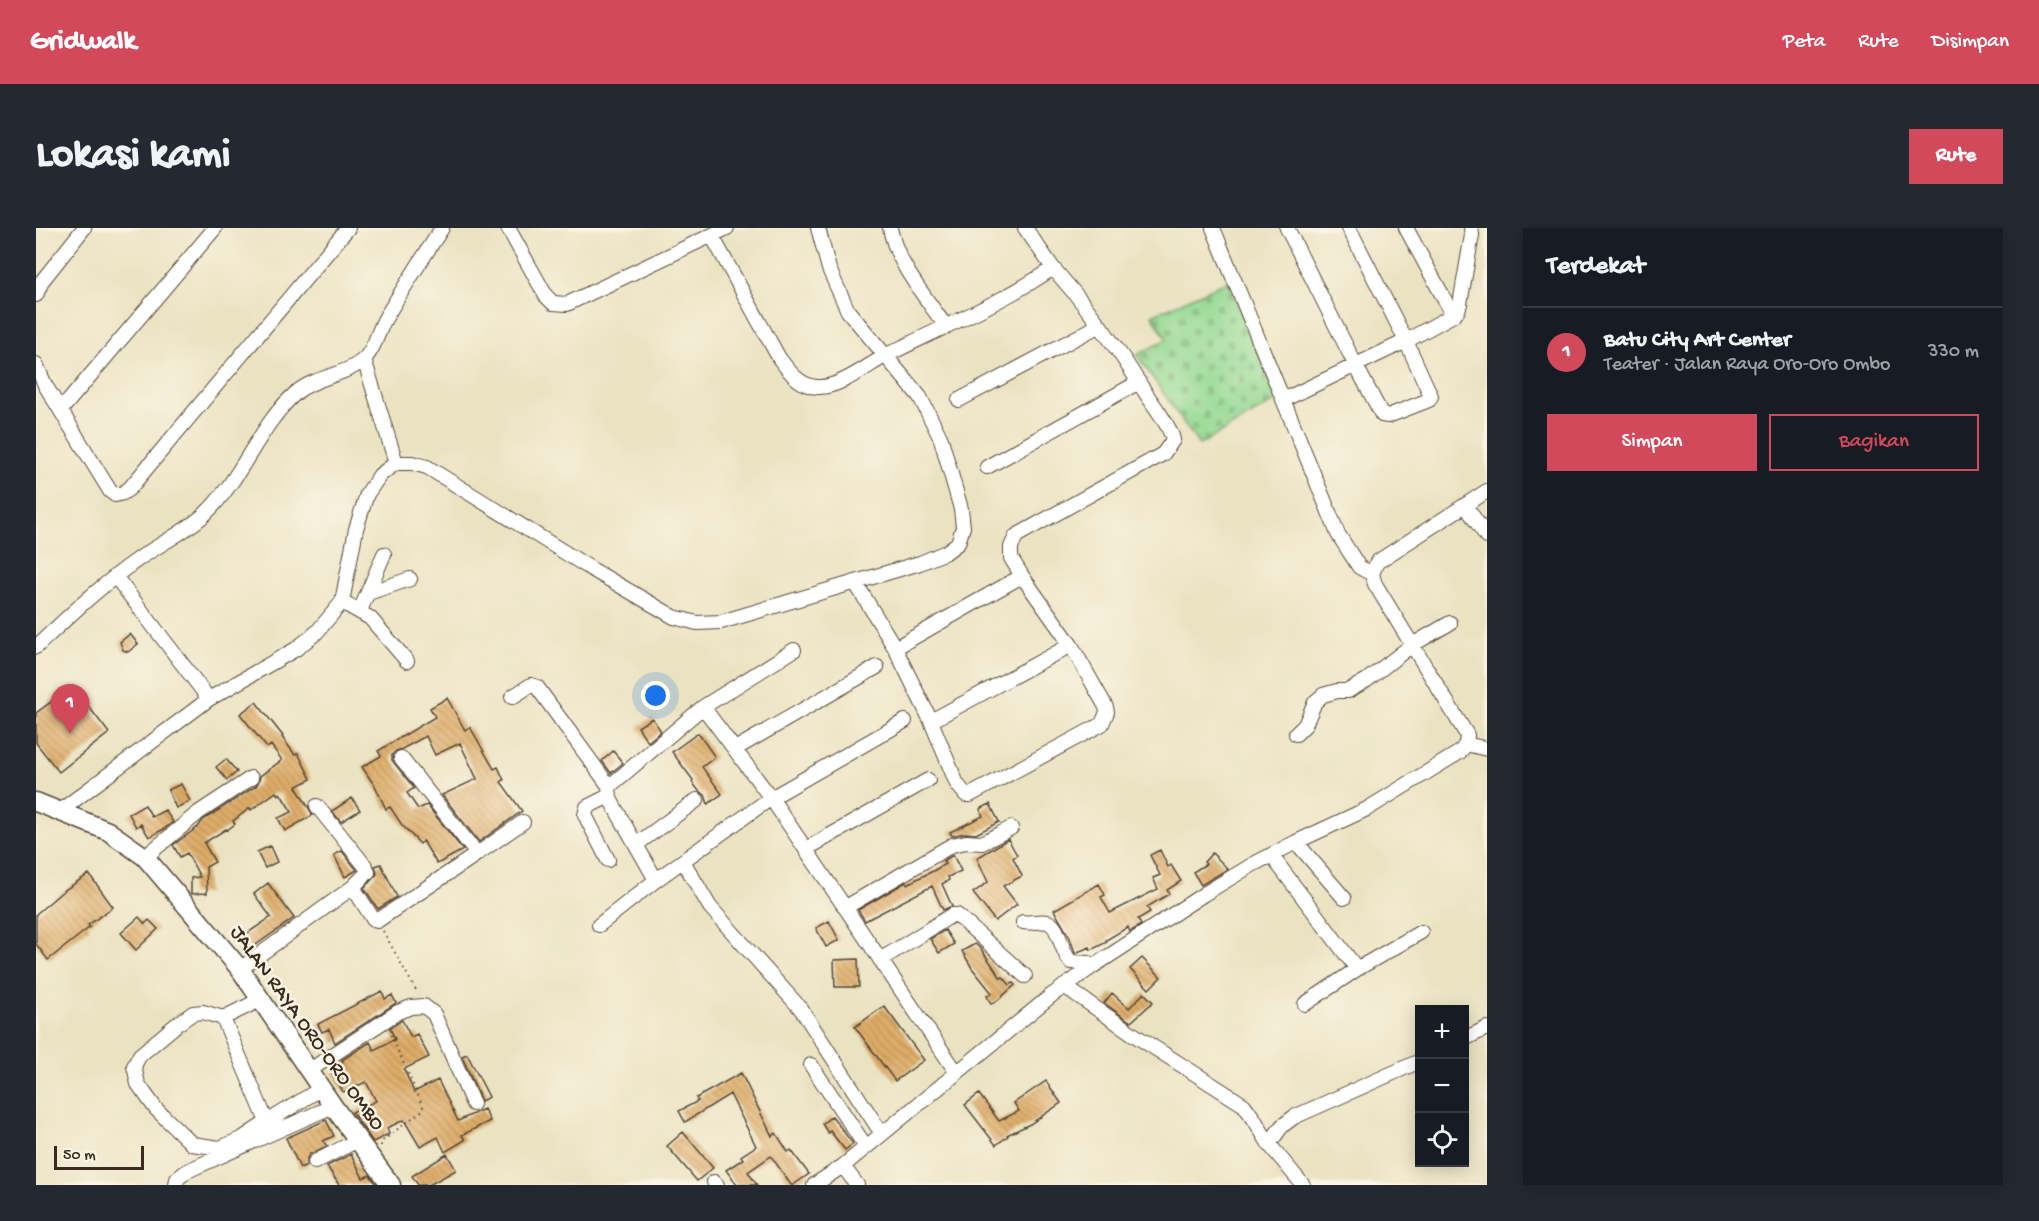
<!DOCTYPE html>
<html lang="id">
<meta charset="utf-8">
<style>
body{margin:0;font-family:"Gochi Hand",sans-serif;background:#242831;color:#f1f3f6}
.controls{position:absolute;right:18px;bottom:18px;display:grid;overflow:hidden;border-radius:0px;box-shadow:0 3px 15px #0003}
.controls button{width:54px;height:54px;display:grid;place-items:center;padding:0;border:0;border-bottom:2px solid #363941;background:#171b24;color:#f1f3f6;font:30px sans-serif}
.scale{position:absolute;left:18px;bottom:15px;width:90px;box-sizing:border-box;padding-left:6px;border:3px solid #3b2a1e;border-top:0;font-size:16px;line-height:21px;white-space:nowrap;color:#3b2a1e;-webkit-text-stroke:4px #fcf5e5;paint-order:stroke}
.you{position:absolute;left:620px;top:468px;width:21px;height:21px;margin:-15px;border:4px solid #fff;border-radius:50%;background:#1a73e8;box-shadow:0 0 0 9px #1a73e833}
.badge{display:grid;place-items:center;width:39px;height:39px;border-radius:50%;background:#d1495b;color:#fff;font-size:20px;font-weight:700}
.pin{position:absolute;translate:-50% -50px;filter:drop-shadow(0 2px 3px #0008)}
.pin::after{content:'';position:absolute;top:32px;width:21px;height:18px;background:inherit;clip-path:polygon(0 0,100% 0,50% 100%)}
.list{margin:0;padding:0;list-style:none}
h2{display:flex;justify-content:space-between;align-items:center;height:78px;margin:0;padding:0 24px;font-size:26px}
h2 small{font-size:20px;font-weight:400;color:#9ea1a6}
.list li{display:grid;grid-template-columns:39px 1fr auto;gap:18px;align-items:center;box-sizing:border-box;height:90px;padding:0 24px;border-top:2px solid #363941}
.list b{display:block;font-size:22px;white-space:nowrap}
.list p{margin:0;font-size:20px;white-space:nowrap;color:#9ea1a6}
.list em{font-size:20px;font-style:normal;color:#9ea1a6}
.actions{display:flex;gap:12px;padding:18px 24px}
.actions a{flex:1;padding:14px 0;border:2px solid #d1495b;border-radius:0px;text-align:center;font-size:21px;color:#d1495b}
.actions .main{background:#d1495b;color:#fff}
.icon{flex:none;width:33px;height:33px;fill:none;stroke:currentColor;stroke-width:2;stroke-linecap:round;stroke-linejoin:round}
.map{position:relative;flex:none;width:1451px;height:957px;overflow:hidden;border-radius:0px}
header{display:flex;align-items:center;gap:36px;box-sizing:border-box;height:84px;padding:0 30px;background:#d1495b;color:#fff}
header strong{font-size:28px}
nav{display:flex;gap:33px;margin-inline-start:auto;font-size:21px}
.intro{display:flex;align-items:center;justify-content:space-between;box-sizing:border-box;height:144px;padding:0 36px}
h1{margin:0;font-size:42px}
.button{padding:15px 27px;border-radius:0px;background:#d1495b;color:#fff;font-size:21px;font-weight:700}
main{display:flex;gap:36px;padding:0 36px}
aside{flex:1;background:#171b24;border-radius:0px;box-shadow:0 3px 15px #0003}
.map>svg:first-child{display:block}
.cemetery{fill:url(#cemetery-stones);stroke:#678258;stroke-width:1.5}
.building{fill:url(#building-back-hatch)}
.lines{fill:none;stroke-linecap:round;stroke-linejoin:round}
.minor-casing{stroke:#554637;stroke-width:16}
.major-casing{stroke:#554637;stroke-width:21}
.path{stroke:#554637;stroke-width:2;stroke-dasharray:1.5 4.5;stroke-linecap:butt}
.minor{stroke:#fff;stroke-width:14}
.major{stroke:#fff;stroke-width:18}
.labels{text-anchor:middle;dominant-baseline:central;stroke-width:5;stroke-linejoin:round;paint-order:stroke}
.street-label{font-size:21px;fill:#3b2a1e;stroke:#fcf5e5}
</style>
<header>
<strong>Gridwalk</strong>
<nav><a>Peta</a><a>Rute</a><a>Disimpan</a></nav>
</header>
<div class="intro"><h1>Lokasi kami</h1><a class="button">Rute</a></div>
<main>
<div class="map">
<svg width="1451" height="957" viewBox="0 0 1451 957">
<defs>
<pattern id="cemetery-stones" width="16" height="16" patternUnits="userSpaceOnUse" patternTransform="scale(1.5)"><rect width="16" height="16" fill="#93d992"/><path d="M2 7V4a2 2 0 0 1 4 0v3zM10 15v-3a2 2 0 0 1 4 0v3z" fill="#80ba7d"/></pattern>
<pattern id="building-back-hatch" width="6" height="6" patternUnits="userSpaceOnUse" patternTransform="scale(1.5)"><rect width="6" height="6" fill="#dfad69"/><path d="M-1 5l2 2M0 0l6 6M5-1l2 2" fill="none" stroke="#b68d56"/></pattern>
</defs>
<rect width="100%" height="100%" fill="#fcf5e5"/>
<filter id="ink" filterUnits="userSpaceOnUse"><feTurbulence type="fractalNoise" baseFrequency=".0167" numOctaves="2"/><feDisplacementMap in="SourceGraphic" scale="12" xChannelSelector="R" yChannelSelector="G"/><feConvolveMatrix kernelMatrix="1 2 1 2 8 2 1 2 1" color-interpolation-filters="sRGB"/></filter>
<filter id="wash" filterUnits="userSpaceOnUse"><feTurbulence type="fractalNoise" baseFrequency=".008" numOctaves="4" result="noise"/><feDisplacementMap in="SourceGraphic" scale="24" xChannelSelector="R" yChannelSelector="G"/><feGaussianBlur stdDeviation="1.35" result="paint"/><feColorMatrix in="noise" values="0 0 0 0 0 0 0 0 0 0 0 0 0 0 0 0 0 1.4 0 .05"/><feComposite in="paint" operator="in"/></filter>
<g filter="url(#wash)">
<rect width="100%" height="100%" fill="#eae3c2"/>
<path class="cemetery" d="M1192,53L1242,172L1163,217L1101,127L1131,111L1116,87Z"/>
<g id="blocks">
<path class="building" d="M94,406L102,416L92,424L87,422L84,414Z
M37,458L73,505L23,544L0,515V485Z
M411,470L429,502L434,499L458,541L462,539L468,552L465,554L486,583L443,614L406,567L441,551L424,515L399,527L390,508L366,521L360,523L356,527V532L378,560L371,565L382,581L391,577L427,622L401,636L387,613L384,616L366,597L354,579L350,581L339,558L326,539L345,528L342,523L399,489L394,480Z
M220,474L247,508L246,509L259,527L262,525L275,551L260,559L277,587L249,603L242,590L256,584L244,565L242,567L240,564L215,582L214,580L197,593L199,596L191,602L190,601L168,615L179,634L170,639L171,665L155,666V650L164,649L151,625L144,629L137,617L162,599L167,592L220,558L223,553L224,548L246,532L235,517L231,520L204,486Z
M616,490L625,503L612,514L602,499Z
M662,505L679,529L666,539L686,566L672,576L669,567L663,563L656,554L657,552L636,524Z
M577,523L587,535L575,545L566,533Z
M190,531L201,544L191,552L180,539Z
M145,556L154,573L140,580L132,562Z
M316,570L324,582L305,594L296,583Z
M954,576L963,594L940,606L928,605L916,608L914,604L947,588L944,581Z
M109,577L116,589L129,582L137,594L128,601L113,609L105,596L100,599L93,586Z
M972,611L981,627L977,630L986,648L967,658L981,676L959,693L937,665L952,654L941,630Z
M234,618L241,634L229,640L221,624Z
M1124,622L1132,639L1135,637L1145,653L1131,662L1133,666L1111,679L1114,684L1102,691L1105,697L1094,704L1092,699L1070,712L1071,714L1055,722L1054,719L1039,725L1034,710L1018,682L1063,656L1069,667L1065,669L1074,685L1122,661L1117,650L1124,647L1114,627Z
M306,623L321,642L309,649L298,627Z
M1176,625L1192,641L1165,657L1157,644L1170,636L1168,634Z
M917,627L925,643L912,649L913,652L906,656L916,678L907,682L896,658L829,693L822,682L870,654L871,656L897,643L909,636L907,633Z
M345,636L361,669L342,681L328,660L341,646L339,638Z
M53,646L77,679L52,697L54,699L12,732L0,716V686L27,663Z
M232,655L258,690L214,721L206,709L235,689L218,666Z
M103,689L109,696L113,692L122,701L100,722L85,705Z
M793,693L803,712L790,719L780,700Z
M909,702L918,716L903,725L894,711Z
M939,716L945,721L965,750L967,749L974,757L977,755L979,757L961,773L955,776L951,768L956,765L936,740L926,723Z
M1106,730L1125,749L1113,761L1094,741Z
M822,731L823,759H799L798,732Z
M346,763L349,771L356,767L360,775L299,815L293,801L286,804L282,796Z
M1076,765L1093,780L1108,765L1117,774L1095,794L1068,775Z
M848,778L888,832L859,853L819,799Z
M366,792L375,809L381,806L393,829L368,841L378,864L402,852L422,893L448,881L454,893L426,907L429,912L409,924L402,909L384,919L368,892L351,900L353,906L337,914L316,884L340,873L330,854L307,864L295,840L307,834L306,832L334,814L338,822L359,811L354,800Z
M431,826L453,869L445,873L426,828Z
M705,845L736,908L740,905L752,924L755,922L773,946L757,957H755L735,928L712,944L721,957H701L690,942L707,931L705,928L720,918L694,866L649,894L643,883L662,873L660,870Z
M1010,853L1025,875L994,896L971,907L972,908L960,917L929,877L943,866L963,893L983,883L978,875Z
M796,888L817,916L809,922L794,903L792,905L786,896Z
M290,892L298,908L287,913L291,918L274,926L271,930V937L264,940L250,910Z
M647,904L677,940L661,953L631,918Z
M315,926L327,950L334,947L341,957H303L291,938Z
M411,926L420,942L393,957H382L376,948Z"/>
</g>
</g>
<g filter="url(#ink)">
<use href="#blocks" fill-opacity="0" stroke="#554637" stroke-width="1.5"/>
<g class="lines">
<defs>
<path id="minor" d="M472,0L510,68L517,75L531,76L691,0
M854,0C861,37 889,68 910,99
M1177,0L1302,306L1323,339L1336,346
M1251,0L1319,136L1346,187L1352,188L1393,172L1395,168L1370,113L1313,0
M1370,0L1417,87
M676,8L743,130C753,143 764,159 782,159C803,160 831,138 849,128C905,99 965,76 1017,40L989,0
M0,67L6,53L48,0
M328,131L360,235
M0,136L9,157L74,263L79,267L87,265L94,260L312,0
M923,172L1064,97
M1247,172L1370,113L1417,87L1422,82L1424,76L1436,7L1435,0
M25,182L179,0
M951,239L1103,154
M1429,277L1451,309
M79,348L173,471
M819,354L859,420L895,493L921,556L930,567H934L1066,496L1071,484L1070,479L1035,417L986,348L975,330V319L980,308L1127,226L1137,212L1136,208C1130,192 1118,178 1109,164C1082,120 1051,78 1017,40
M332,365L374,351
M306,374L334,390L371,433
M324,383L348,326
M0,419C33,388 66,356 104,330C124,316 149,304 168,287C205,253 224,195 261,164C280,148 314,147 330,129C340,118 342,102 350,89C368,59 387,30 406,0
M859,420L986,348
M758,422L667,479L735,570L921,845
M476,469L495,457L501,459L573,558L575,557L667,479
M895,493L1035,417
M1260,506L1269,497L1279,474L1287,467L1301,463H1312L1331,452L1376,417L1414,395
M1430,516L1451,521
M699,521L841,439
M24,583L173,471L260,421L281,404L306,374L320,301L331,266L344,247L360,235H376L391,239L557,342L638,389L661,395L685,394L884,335L910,324L922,315L927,299L925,281L905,211L884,169L812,83L793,41L782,0
M1260,614L1308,670
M601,616L661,572
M770,621L892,552
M441,626L487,594
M1235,627L1321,741
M109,629L162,585L215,550
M572,632L549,587L551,579L573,568
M647,633L674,679L765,781L846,906
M620,652L735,570L869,493
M317,659L337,691L341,693L441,626L365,530
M810,679L916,617L930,614L946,615L975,600
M987,694C995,696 1003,692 1011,694C1024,696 1024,724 1035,734L1053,735L1056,739
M563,697L620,652L574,571L573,558
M844,732L916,687H921L989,748
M204,741L317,659L332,644L330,639L281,578
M1028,758L1100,808L1208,877L1218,891L1233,916L1267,957
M224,772L187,790L231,894L286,860
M1269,776L1321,741L1385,704
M187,790L167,784L157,785L140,797L104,827L98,838L102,856L120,881L156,916L184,920L207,910L231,894
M1428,811L1451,800
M775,837L830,919
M274,842L362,784L375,779L388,778L398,786L437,876
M1233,916L1246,898L1258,889L1384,833
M279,934L322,912
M807,938L821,957
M678,954L681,957
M140,957L141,951L151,943L297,878
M778,957L807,938L1016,767L1056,739L1168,666L1216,637L1260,614L1331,581L1424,524L1430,516L1431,507L1339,356L1336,346L1341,334L1451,263"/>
<path id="major" d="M0,574L72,603L109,629L204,741L297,878L355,957"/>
</defs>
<use href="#minor" class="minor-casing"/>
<use href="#major" class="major-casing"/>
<path class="path" d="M347,703L382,766
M345,918V914L388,881L354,805"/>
<use href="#minor" class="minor"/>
<use href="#major" class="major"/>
</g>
</g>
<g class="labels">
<g class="street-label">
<text transform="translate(270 801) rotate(54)">JALAN RAYA ORO-ORO OMBO</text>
</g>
</g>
</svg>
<div class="controls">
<button>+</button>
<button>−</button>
<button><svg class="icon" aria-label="locate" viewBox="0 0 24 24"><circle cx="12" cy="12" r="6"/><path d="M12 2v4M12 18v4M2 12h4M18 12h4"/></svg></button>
</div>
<div class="scale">50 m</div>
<div class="you"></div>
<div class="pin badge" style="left:34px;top:506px">1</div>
</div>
<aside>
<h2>Terdekat<small></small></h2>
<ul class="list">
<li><span class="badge">1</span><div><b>Batu City Art Center</b><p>Teater · Jalan Raya Oro-Oro Ombo</p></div><em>330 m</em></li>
</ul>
<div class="actions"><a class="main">Simpan</a><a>Bagikan</a></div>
</aside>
</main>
